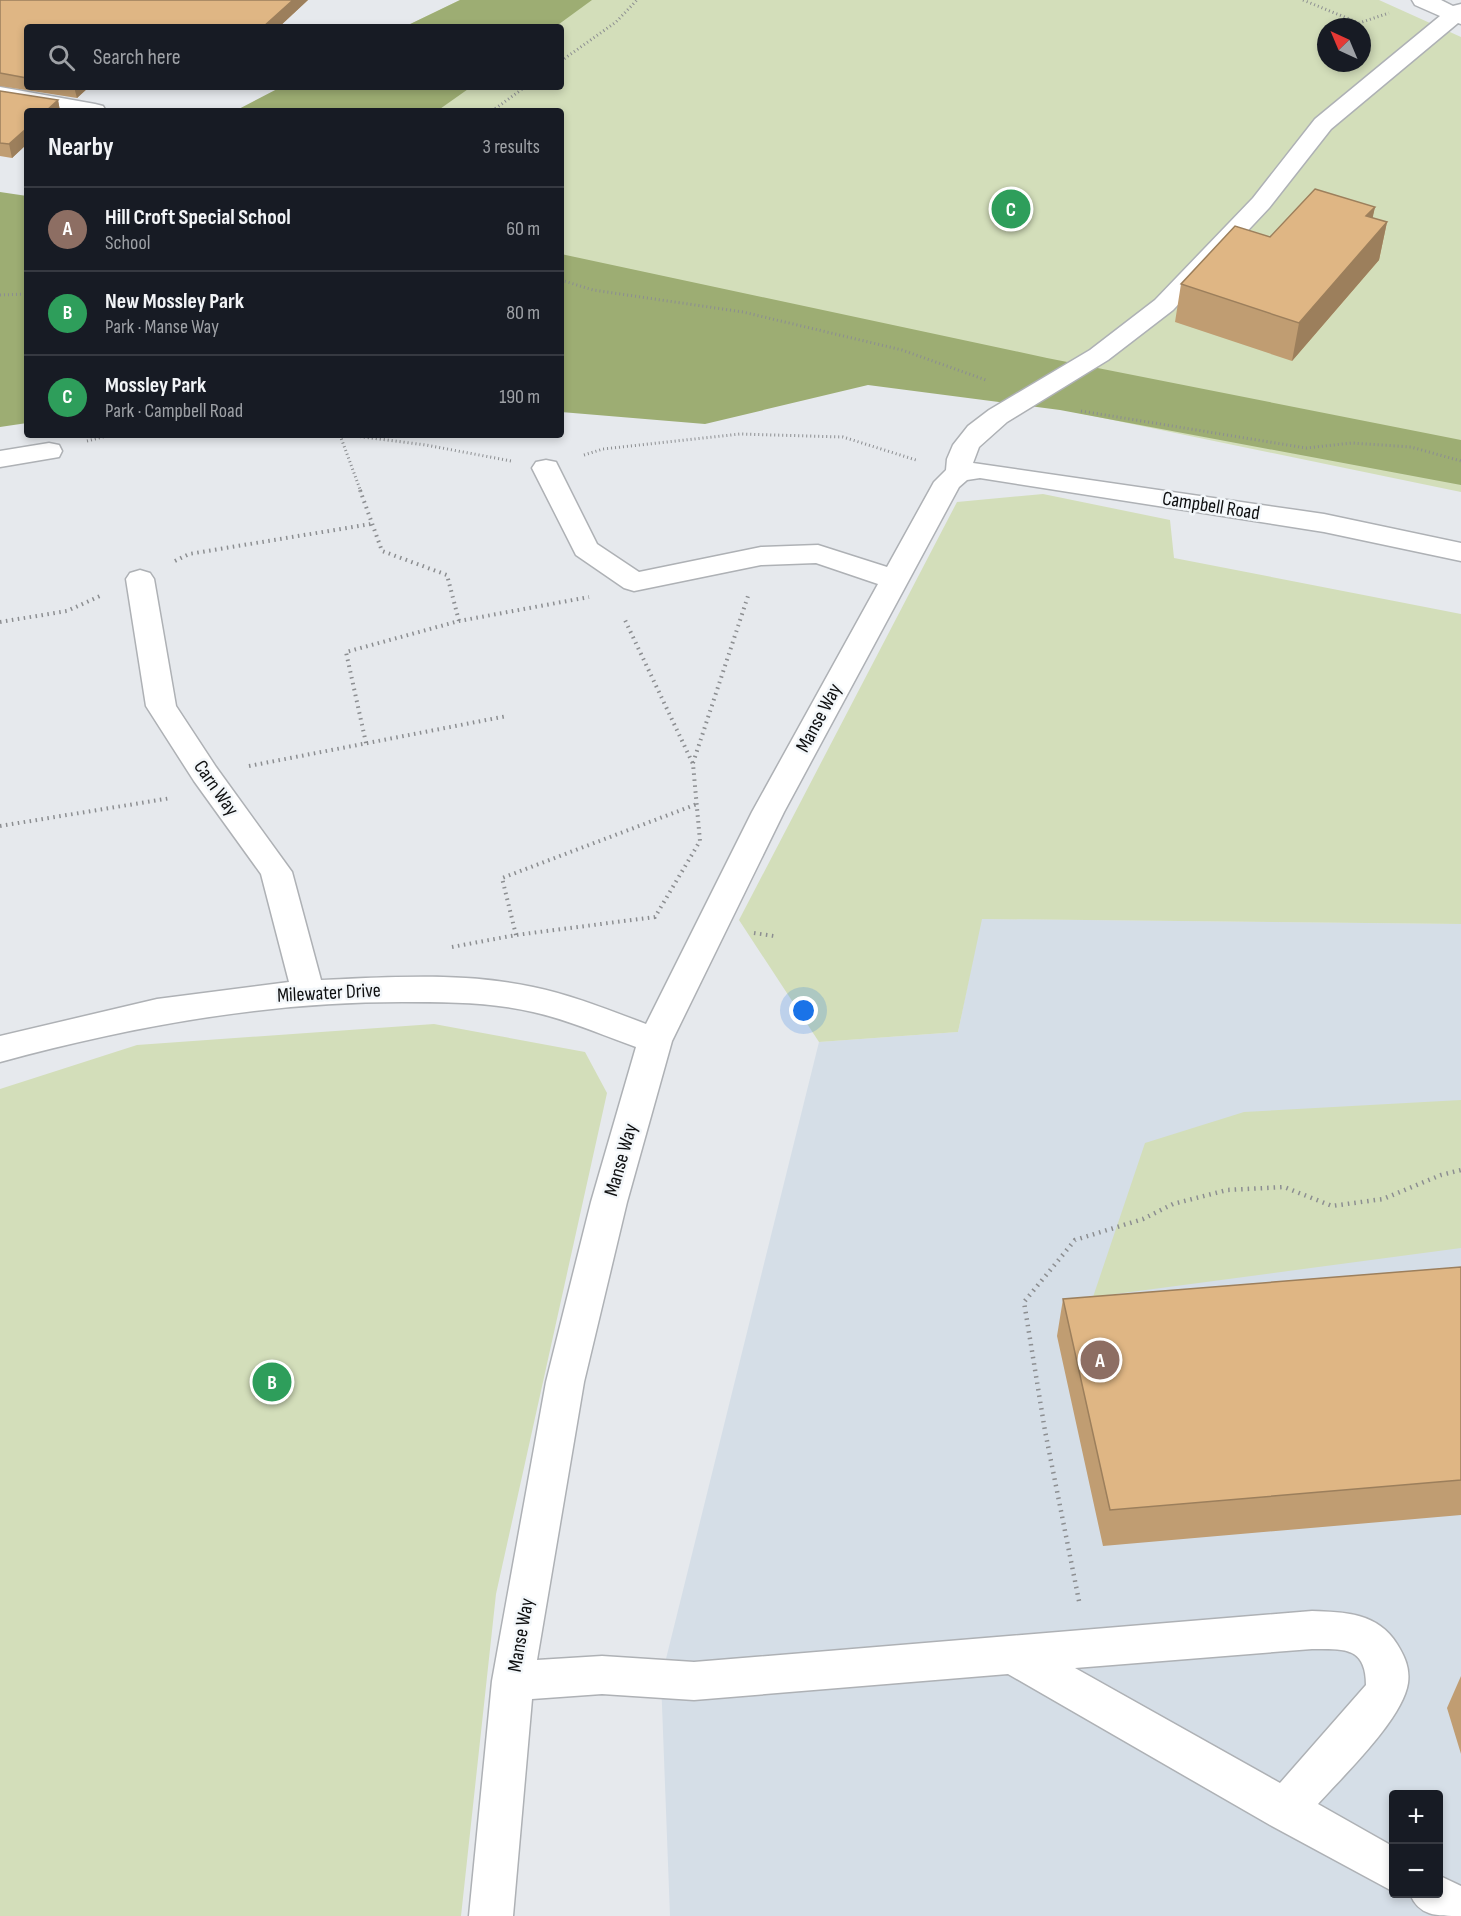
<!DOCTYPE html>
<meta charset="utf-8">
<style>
body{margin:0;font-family:"Sofia Sans Condensed",sans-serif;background:#20242c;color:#f1f3f6}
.controls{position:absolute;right:18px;bottom:18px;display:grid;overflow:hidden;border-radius:6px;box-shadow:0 3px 9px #0003}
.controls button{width:54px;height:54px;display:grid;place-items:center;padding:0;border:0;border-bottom:2px solid #363941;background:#171b24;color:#f1f3f6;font:30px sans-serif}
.compass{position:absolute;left:1317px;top:18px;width:54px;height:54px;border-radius:50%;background:#171b24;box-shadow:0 3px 9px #0003;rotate:316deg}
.you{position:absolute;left:804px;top:1011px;width:21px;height:21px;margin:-15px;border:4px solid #fff;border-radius:50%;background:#1a73e8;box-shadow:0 0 0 9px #1a73e833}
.badge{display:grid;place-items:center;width:39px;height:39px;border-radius:50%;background:#a8b18a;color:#fff;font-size:20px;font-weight:700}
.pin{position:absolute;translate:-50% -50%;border:3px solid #fff;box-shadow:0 2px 6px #0006}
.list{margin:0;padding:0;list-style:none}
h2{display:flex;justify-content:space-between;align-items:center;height:78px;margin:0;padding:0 24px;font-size:26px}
h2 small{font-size:20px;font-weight:400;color:#9ea1a6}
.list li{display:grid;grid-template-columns:39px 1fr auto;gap:18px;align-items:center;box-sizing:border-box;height:84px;padding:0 24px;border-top:2px solid #363941}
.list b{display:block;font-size:22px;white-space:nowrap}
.list p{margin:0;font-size:20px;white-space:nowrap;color:#9ea1a6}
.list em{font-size:20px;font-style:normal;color:#9ea1a6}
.icon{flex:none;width:33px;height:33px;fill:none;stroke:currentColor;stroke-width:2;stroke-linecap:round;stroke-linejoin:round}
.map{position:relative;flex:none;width:1461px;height:1916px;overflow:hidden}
.search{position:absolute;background:#171b24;box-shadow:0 3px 9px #0003;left:24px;top:24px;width:540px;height:66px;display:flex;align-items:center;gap:15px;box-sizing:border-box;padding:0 21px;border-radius:6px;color:#9ea1a6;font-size:22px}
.panel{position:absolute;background:#171b24;box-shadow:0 3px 9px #0003;left:24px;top:108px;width:540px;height:330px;border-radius:6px}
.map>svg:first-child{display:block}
.built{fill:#d5dee7;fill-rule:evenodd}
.green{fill:#d3deba;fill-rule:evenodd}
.forest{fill:#9dad73}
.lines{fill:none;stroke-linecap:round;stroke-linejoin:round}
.minor-casing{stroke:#aeb1b5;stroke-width:3}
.path-far2{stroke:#8c8e91;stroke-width:3;stroke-dasharray:1 3;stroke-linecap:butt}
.path-far1{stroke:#8c8e91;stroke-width:4;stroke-dasharray:1.5 4.5;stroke-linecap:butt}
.path{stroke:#8c8e91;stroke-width:4.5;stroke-dasharray:1.5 5;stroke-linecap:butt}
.minor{fill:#fff;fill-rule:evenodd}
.wall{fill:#c09d72}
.shaded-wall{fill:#9c7f5c}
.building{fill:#dfb684;stroke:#9c7f5c;stroke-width:1.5}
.labels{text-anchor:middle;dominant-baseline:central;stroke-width:5;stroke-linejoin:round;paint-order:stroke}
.street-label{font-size:20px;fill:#0e0f10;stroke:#f3f7fa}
</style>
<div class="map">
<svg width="1461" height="1916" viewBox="0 0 1461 1916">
<rect width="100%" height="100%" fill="#e6e9ed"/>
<path class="built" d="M981,919L1461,924V1916H670L661,1679L819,1042L958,1032ZM1394,1794H1438V1894H1394Z"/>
<path class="green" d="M460,0H1379L1461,37V492L561,306V111H236L282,87H561V27H404ZM1326,27H1362V63H1326Z
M1043,494L1170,520L1174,558L1461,614V924L982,919L958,1032L819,1042L739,920L957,502Z
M434,1024L585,1052L607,1093L496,1594L461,1916H0V1089L137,1045Z
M1461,1100V1248L1093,1297L1145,1143L1244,1112Z"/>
<path class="forest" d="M460,0H592L555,27H404Z
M281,87H471L437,111H235Z
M0,192L27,196V423L0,427Z
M561,254L1047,358L1461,440V485L1060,410L868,385L705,424L561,412Z"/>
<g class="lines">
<defs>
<path id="minor" d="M1412,0H1441L1453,6L1461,4V24L1458,23L1331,129L1269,208L1173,310L1108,360L1007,422L979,447L973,463L1324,514L1461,543V561L1324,532L980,478L967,480L959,487L784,812L672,1041L627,1202L584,1382L537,1660L602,1656L694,1662L1312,1611C1345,1612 1378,1613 1397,1644C1405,1657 1410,1668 1408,1683C1403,1719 1342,1777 1318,1804L1394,1847V1892L1270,1825L1008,1674L694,1700L602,1694L532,1699L513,1916H469L492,1681L546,1382L591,1202L636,1047C602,1035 569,1020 533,1012C491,1002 446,1002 402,1002C265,1002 132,1026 0,1062V1036L157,999L289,982L261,874L194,781L146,706L126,579L130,573L140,570L150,573L154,579L176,706L216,767L292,872L321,980C391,977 464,972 533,987C572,995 609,1010 646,1024L752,812L878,584L816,563L761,565L634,591L624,588L576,555L532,468L536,462L546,460L556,462L597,544L639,572L761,547L818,545L887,567L934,482L946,470L947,459L953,445L968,426L989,410L1090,350L1155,300L1253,198L1315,119L1440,16L1415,5ZM1312,1649C1343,1649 1366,1646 1366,1685L1280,1783L1075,1668Z
M0,87L95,104L103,106L106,111H57L0,101Z
M49,443L59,445L62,451L59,457L0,467V451Z
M1438,1875L1461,1886V1916C1436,1916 1419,1916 1410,1894H1438Z"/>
</defs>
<use href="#minor" class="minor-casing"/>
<path class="path-far2" d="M1303,0L1359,23L1389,13
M561,61L616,22L637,0
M492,111L525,87
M561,280L593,290L743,312L902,350L986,380
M0,295L27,294
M1081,411L1306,448L1352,443L1411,447L1461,461
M340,435L361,492
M348,435L426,445L511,461
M87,441L111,435
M584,455L603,449L740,434L843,437L916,460"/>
<path class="path-far1" d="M360,490L382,551L447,575L459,621
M175,561L189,554L371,524
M0,622L67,611L100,596
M366,743L346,652L459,621L589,597
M693,763L748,596
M249,766L507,716
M0,826L171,798
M754,933L774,936
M516,935L502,878L697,804
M452,947L516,935L655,917L700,841L693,764L624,618"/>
<path class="path" d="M1079,1601L1045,1431L1024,1302L1075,1240L1143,1219L1173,1204L1227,1190L1284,1187L1332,1206L1383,1199L1441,1175L1461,1170"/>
<use href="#minor" class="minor"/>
</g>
<path class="wall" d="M0,0H308L279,27H27V87H89L77,98L0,86Z
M0,91L58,100L60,111H27V144L12,158L0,156Z
M1375,207L1372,218L1387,222L1379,260L1292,361L1175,322L1181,284L1270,237Z
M1461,1267V1515L1103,1546L1057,1336L1063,1299Z
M1461,1676V1754L1447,1708Z"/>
<path class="shaded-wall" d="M293,0H308L279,27H263Z
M74,87H89L77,98Z
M58,100L60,111H46Z
M27,128V144L12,158L9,144Z
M1375,207L1367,244L1366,216Z
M1387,222L1379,260L1292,361L1299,323Z"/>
<path class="building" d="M0,0H293L263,27H27V78L0,73Z
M0,91L58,100L46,111H27V128L9,144L0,143Z
M1315,189L1375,207L1366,216L1387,222L1299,323L1181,284L1235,226L1270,237Z
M1461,1267V1480L1110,1510L1063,1299Z"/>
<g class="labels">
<g class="street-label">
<text transform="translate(1211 506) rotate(9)">Campbell Road</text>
<text transform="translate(819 718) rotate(-62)">Manse Way</text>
<text transform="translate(216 788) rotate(55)">Carn Way</text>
<text transform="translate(329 993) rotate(-3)">Milewater Drive</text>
<text transform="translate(621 1160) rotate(-74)">Manse Way</text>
<text transform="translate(521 1635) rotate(-80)">Manse Way</text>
</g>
</g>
</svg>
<div class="controls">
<button>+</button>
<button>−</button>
</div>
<svg class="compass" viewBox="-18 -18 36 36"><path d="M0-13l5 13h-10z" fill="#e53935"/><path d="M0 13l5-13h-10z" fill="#9ea1a6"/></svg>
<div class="you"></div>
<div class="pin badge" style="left:1100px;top:1360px;background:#8d6e63">A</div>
<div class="pin badge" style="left:272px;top:1382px;background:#2e9e5b">B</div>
<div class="pin badge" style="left:1011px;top:209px;background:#2e9e5b">C</div>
<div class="search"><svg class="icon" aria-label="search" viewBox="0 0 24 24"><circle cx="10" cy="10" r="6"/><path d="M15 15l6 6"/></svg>Search here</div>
<section class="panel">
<h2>Nearby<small>3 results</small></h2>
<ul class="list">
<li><span class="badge" style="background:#8d6e63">A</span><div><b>Hill Croft Special School</b><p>School</p></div><em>60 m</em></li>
<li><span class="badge" style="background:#2e9e5b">B</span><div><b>New Mossley Park</b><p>Park · Manse Way</p></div><em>80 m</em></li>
<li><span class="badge" style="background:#2e9e5b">C</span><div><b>Mossley Park</b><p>Park · Campbell Road</p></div><em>190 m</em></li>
</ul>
</section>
</div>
